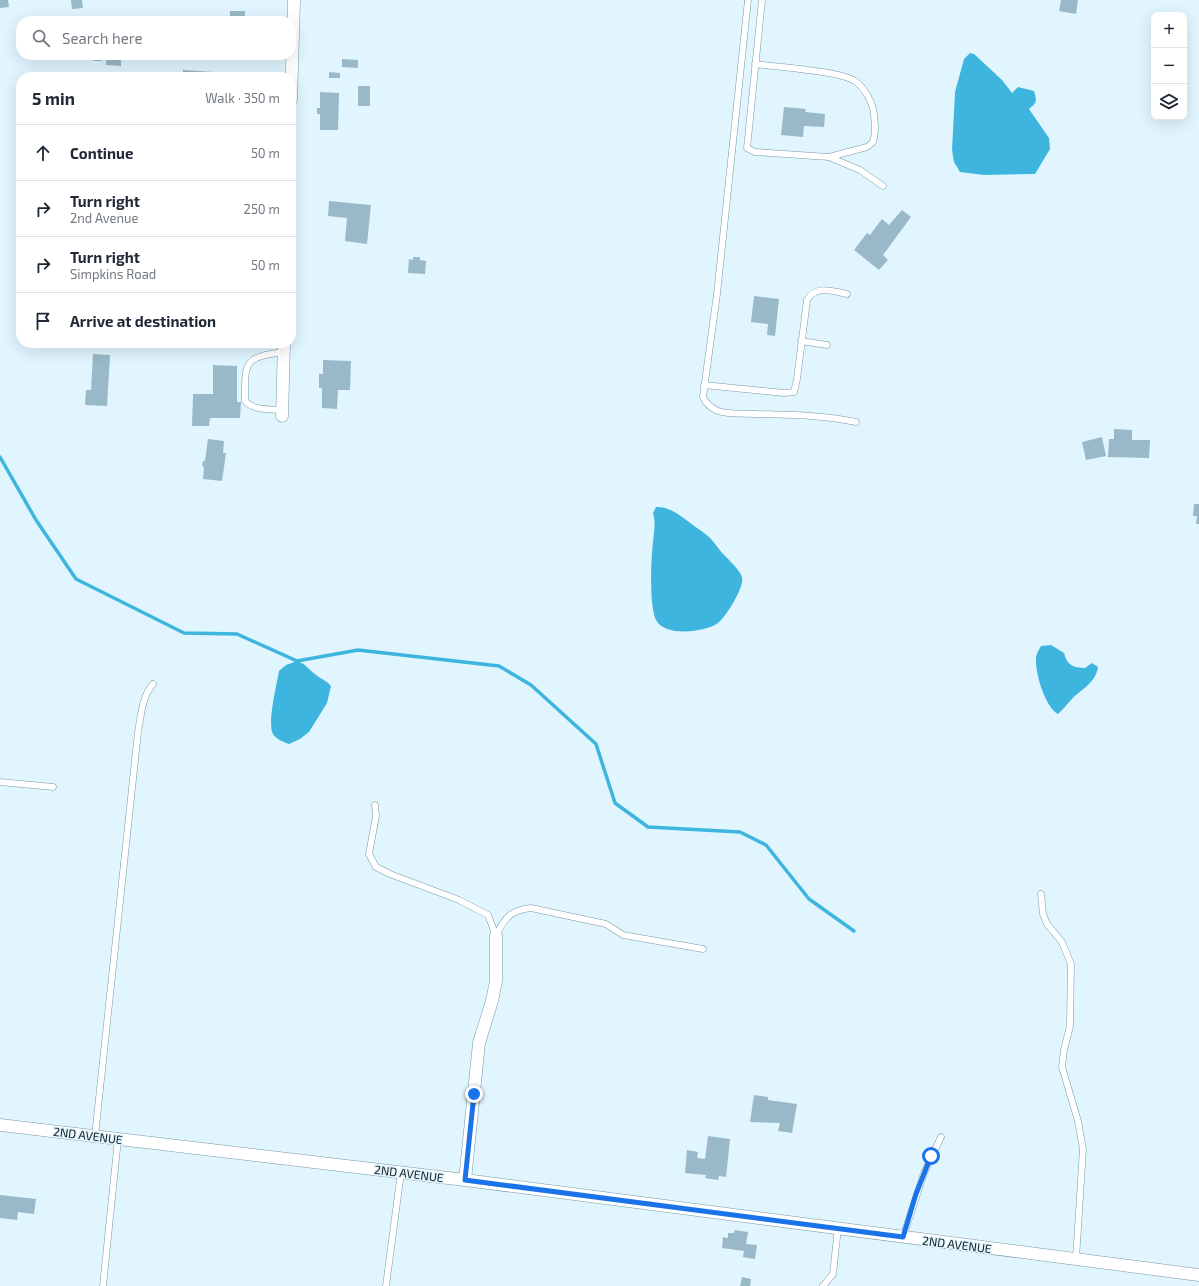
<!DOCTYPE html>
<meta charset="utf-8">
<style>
body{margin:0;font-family:"Exo 2",sans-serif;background:#f6f6f7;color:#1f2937}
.controls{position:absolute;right:12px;top:12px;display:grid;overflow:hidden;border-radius:8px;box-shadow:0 4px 16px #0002}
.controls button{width:36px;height:36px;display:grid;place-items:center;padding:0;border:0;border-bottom:1px solid #e0e1e3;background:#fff;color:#1f2937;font:20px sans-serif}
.stop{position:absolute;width:12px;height:12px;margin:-9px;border:3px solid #1a73e8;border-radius:50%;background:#fff}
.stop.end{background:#1a73e8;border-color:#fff;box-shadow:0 1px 4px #0008}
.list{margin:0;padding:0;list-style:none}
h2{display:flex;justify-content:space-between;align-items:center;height:52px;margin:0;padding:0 16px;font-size:17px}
h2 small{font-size:13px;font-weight:400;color:#747a83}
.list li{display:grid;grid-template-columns:26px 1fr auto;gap:12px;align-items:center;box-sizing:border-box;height:56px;padding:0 16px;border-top:1px solid #e0e1e3}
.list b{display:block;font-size:15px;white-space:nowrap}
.list p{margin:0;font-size:13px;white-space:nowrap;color:#747a83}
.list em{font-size:13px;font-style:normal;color:#747a83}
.icon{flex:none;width:22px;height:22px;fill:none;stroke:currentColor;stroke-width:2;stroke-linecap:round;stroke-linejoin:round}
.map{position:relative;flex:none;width:1199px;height:1286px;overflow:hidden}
.search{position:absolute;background:#fff;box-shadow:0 4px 16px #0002;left:16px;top:16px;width:280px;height:44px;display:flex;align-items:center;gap:10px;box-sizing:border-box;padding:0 14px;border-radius:16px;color:#747a83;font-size:15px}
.panel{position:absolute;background:#fff;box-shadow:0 4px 16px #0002;left:16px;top:72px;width:280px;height:276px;border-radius:16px}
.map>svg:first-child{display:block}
.water{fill:#3eb5df}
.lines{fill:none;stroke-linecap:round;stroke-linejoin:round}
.stream{stroke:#3eb5df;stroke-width:3.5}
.building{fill:#99b9c8}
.service-casing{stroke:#7999a6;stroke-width:7}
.minor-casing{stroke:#7999a6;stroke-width:13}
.service{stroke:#fff;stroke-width:6}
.minor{stroke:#fff;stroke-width:12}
.route{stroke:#1a73e8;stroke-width:5}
.labels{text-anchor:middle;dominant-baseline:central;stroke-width:3;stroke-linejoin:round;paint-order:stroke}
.street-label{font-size:12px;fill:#111e23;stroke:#e1f5fe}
</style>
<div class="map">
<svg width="1199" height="1286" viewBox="0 0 1199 1286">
<rect width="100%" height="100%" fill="#e1f5fe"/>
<path class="water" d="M970,53L974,54L1002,80L1012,93L1018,87L1034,91C1037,101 1037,103 1029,109L1049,138L1050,149L1035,174L984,175L960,172L954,162L952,150L955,92L964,59Z
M656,507C673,506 687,522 700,530C709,536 713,541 719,549C725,557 739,568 742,577C745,587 724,621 715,625C701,632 665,637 656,620C649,605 651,560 653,542C654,531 656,523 653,513Z
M1051,645L1064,653C1067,665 1073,668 1085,668L1092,663L1098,667C1096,683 1081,689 1071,700C1066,705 1063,710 1058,714C1045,707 1035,673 1036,658C1036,654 1039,650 1041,646Z
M297,661C306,664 308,669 315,674C321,679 326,680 331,686L327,703L309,732L300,739L289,744C283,742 276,739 273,734C267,723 277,684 279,671L286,665Z"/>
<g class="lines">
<path class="stream" d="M0,457L36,520L76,579L184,633L237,634L297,661L358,650L499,666L531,685L596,744L615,803L648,827L740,832L766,845L809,899L854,931"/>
</g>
<path class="building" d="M0,0H8L9,7L0,8Z
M71,0H82L83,8L72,9Z
M1061,0H1078L1076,14L1059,11Z
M230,11H245V21H230Z
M94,55H102V61H94Z
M106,55H121V66L106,65Z
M342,59L358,60V68L342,67Z
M183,70L214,72L213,77H183Z
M329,72L340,73V78H329Z
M358,86H370V106H358Z
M320,92L339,93L338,130H320V114H317V108H320Z
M784,107L806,109L805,112L825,114L824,127L804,126L803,137L781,135Z
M329,201L371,205L367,244L345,241L347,218L328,216Z
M902,210L911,217L883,255L888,260L879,270L854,250L867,233L870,235L882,219L889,225Z
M413,257H420V260L426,261L425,274L408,273L409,259L413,260Z
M754,296L779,299L775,336L767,335L768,324L751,322Z
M93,354L110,355L107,406L85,405L86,390H91Z
M323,360L351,361L350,390H338L337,409L322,408V388H319V374H323Z
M213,365L237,366V402H241L240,418H210L209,426H192L193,394H213Z
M1114,429L1132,430V440H1150L1149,458L1108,457L1109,439H1114Z
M1102,437L1106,456L1086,460L1082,442Z
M208,439L224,441L223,453H226L222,481L203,479L204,467L202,466L203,461H205Z
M1194,504H1199V524H1196L1197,516H1193Z
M754,1095L768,1097V1100L797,1104L792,1133L778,1131L780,1123L750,1122Z
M708,1136L730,1139L726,1177L719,1176L718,1180L705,1178L706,1175L685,1173L687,1150L698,1152L697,1158L705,1159Z
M0,1195L36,1199L34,1214L18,1212L17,1220L0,1218Z
M735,1230L748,1232L746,1244L757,1245L755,1259L743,1257L744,1251L722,1248L723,1237L728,1238V1233H734Z
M742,1277L751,1279L750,1286H740Z"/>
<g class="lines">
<defs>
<path id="service" d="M748,0L717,294L703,397C706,404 711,408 718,411C729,415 746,413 758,414C791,415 824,415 856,422
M755,64C777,67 839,71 855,81C865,88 873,103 874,115C875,125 876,133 873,142L867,147L829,157L755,152L747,148C752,98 757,49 762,0
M829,157L860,170L883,186
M801,341L827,345
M704,385L784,393L794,392L797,379L807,300C816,285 832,291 847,294
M283,410C270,409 254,411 245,401C245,362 243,357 284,352
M0,782L53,787
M375,805L376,816L369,854L376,867L390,874L459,900L488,915L496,936
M1041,894L1043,914L1047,924L1062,942L1071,964L1070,1026L1064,1050L1062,1067L1078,1121L1083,1149L1076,1259
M496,936C504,918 511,910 531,908L606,924L623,935L703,949
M95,1136L138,732C141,716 142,696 153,684
M903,1237L924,1173L941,1137
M103,1286L118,1139
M386,1286L401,1172
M823,1286L833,1274L838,1228"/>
<path id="minor" d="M291,99L294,0
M282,416L284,343
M0,1125L465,1180L1199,1275
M465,1180L479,1043L492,1001L496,981V936"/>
</defs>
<use href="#service" class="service-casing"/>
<use href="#minor" class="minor-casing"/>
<use href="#service" class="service"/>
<use href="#minor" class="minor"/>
</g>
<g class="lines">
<path class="route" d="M474,1094L465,1180L480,1182L903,1237L916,1194L931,1156"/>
</g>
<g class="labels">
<g class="street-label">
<text transform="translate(88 1135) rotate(7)">2ND AVENUE</text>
<text transform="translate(409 1173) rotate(7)">2ND AVENUE</text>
<text transform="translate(957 1244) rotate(7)">2ND AVENUE</text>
</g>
</g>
</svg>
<div class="controls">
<button>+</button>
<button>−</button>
<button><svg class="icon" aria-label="layers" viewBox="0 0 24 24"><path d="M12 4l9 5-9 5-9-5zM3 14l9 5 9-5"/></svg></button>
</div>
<div class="stop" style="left:931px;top:1156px"></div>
<div class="stop end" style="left:474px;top:1094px"></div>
<div class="search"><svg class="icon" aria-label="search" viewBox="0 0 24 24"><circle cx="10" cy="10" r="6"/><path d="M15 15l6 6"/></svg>Search here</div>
<section class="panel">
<h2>5 min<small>Walk · 350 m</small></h2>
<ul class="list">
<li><svg class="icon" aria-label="ahead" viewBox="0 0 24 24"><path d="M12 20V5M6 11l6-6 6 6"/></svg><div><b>Continue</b></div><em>50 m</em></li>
<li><svg class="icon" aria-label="right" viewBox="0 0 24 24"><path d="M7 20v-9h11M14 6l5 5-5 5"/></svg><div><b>Turn right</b><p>2nd Avenue</p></div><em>250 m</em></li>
<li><svg class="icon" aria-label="right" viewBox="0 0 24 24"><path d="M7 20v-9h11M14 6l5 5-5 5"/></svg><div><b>Turn right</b><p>Simpkins Road</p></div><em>50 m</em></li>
<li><svg class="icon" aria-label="arrive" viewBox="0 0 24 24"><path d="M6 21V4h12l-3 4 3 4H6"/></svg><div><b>Arrive at destination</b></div></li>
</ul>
</section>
</div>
